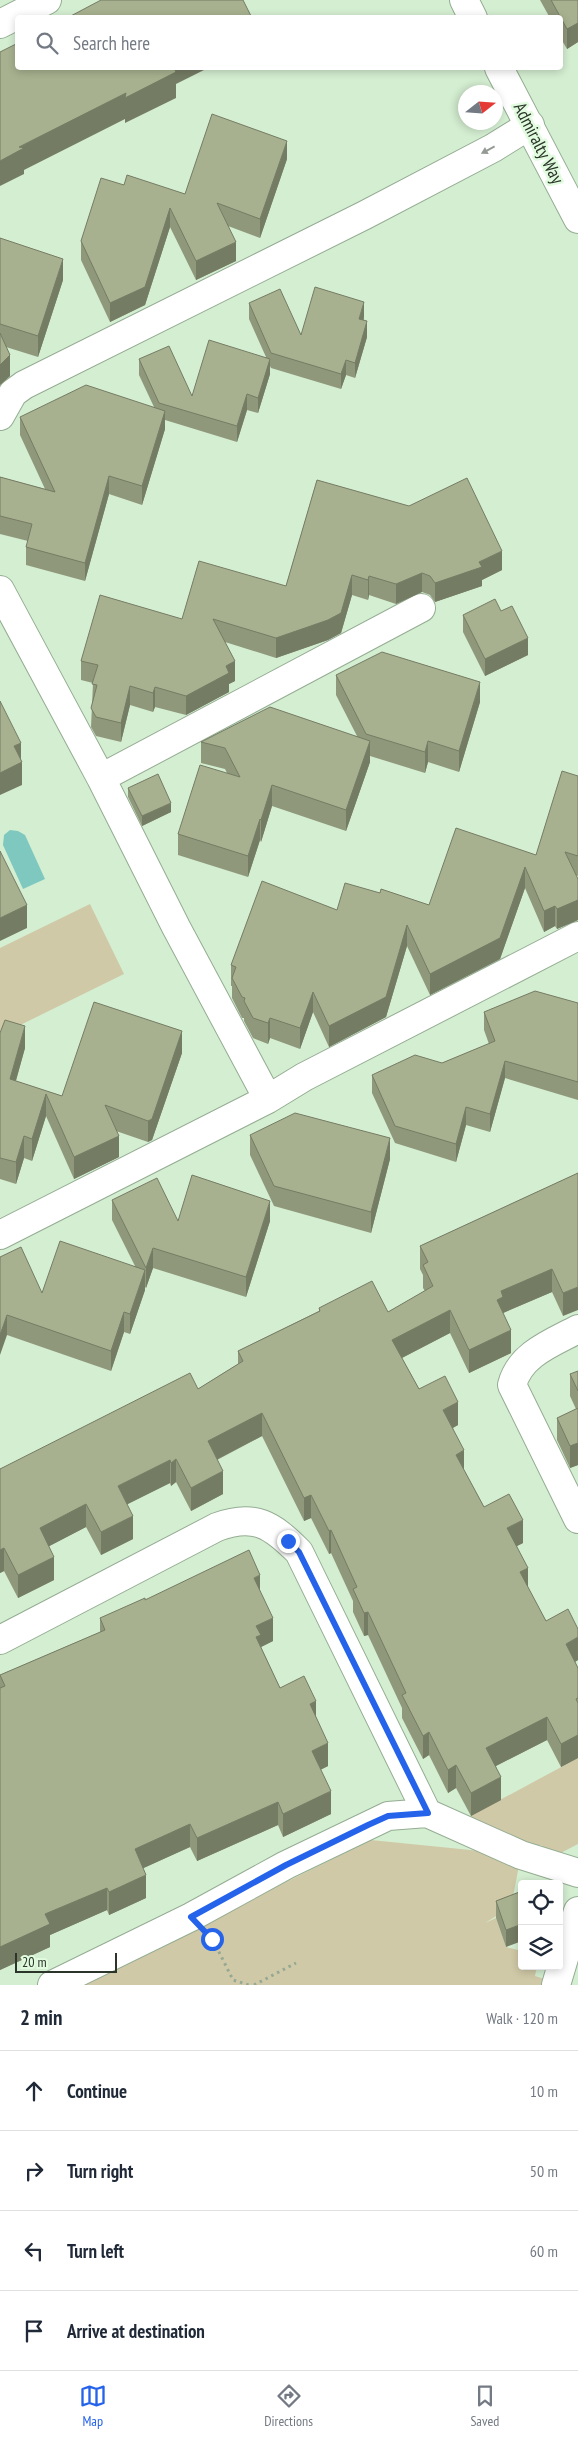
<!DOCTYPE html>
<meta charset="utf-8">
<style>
body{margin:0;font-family:"PT Sans Narrow",sans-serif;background:#f6f6f7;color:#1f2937}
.controls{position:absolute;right:15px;bottom:15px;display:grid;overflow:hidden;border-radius:5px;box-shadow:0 2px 8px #0003}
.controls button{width:45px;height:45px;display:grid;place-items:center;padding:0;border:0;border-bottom:1px solid #e0e1e3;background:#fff;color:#1f2937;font:25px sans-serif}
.compass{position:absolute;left:458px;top:85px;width:45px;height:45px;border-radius:50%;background:#fff;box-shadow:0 2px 8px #0003;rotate:73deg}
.scale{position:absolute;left:15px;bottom:12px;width:102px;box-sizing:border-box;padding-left:5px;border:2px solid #2b352a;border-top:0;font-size:14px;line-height:18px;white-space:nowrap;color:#2b352a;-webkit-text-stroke:4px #e1fbde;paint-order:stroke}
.stop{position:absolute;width:15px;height:15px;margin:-11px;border:4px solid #2563eb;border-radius:50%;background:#fff}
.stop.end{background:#2563eb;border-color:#fff;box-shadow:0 1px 5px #0008}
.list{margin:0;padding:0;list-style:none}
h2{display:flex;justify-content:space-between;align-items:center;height:65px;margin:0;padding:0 20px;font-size:21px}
h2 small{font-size:16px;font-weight:400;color:#747a83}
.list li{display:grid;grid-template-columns:32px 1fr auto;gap:15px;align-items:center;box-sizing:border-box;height:80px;padding:0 20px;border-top:1px solid #e0e1e3}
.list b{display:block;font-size:19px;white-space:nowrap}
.list em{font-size:16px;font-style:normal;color:#747a83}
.icon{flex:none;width:28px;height:28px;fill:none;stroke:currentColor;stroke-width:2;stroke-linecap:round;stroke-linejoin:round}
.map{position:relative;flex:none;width:578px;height:1985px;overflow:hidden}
.search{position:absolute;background:#fff;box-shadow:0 2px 8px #0003;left:15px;right:15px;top:15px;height:55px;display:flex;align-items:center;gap:12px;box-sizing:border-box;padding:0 18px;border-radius:5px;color:#747a83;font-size:19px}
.sheet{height:385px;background:#fff}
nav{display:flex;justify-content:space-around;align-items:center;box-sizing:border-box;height:70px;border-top:1px solid #e0e1e3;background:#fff;font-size:14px;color:#747a83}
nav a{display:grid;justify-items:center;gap:2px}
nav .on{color:#2563eb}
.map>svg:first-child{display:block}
.green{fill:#d0c9a7}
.water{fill:#7ec8bf}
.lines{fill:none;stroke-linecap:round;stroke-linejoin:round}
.minor-casing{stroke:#94ad92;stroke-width:30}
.secondary-casing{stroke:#94ad92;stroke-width:30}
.path{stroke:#94a892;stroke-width:3;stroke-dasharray:2.5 4;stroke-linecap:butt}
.minor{stroke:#fff;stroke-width:28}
.secondary{stroke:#fff;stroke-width:28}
.wall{fill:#90987b}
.shaded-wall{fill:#757c64}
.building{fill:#a7b18f;stroke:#757c64}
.oneway{fill:#959a94}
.route{stroke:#2563eb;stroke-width:6}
.labels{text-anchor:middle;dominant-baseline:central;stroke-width:5;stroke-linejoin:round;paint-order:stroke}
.street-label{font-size:18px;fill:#2b352a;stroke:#e1fbde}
</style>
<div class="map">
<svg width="578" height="1985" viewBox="0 0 578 1985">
<rect width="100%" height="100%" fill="#d4eed1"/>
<path class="green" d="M90,904L124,974L0,1035V948Z
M578,1758V1844L555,1856L541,1845L521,1855L511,1907L485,1923L496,1918L506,1947L522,1951V1966H537L535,1976L563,1985H79L371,1840L519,1855L459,1822Z"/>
<path class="water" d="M10,830L18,831L25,835L45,879L23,889L3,845L4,835Z"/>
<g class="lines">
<defs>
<path id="minor" d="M0,24L47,0
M0,416L13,393L24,385L365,215L493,148L530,125
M0,590L101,778L176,927L268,1099
M101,778L421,608
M0,1235L268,1099L304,1077L578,936
M578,1329C552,1343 520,1354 512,1385L578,1519
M0,1640L217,1527C255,1513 272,1525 299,1552L427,1813
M52,1985L191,1917L286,1865L388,1816L427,1813L521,1855L578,1873
M556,1985L578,1911"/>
<path id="secondary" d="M464,0L473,18
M499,68L578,219"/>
</defs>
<use href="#minor" class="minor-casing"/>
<use href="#secondary" class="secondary-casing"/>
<path class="path" d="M213,1940L233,1980L249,1985
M254,1985L296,1963"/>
<use href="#minor" class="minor"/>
<use href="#secondary" class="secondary"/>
</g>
<path class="wall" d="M540,0H578V42L567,49L560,37V18H550Z
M287,159L260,238L228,226L236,261L196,280L170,227L145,305L110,322L81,260V241L124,185L185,194Z
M0,238L63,280L38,357L6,347L10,376L0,385Z
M249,303L301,335L364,317V320L367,337L355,378L346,375L341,389L271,368L270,366V374L258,413L247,410L237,442L165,420V429L142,505L109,494L85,581L26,565V547L28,541L0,534V477L45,489L20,435V417L154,407L139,375V359L192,396L266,357L249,319Z
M317,480L502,570L482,580V586L435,602L430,595L422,592L396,604L369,595L368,600L352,595L341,633L328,640L276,658L225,642L235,681L229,684V692L186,715L155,707L153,712L130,705L121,742L96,736L91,727L93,683L81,680V661L182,619L286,586Z
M501,611L528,655L485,676L463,632V615Z
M336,675L480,702L459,772L428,762L425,773L370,756V762L346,831L272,806L261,842L260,840L248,877L178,855V834L227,773L225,769L201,763V742L357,736L336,695Z
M578,776V876L576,875L578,879V920L557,929L555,926L544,932L525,888L500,959L430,995L407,946L386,1017L329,1047L313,1012L300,1049L270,1038L268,1044L253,1038L244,1021V1018H242L232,998V986H231V965L337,910L380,893L429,905L536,855Z
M128,788L171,812L142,826L128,797Z
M578,1003V1100L505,1078L490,1132L466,1125L456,1162L395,1143L372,1093V1075L442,1063L489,1044L484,1030V1012Z
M0,1033L25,1048L16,1081L62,1096L182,1053L152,1140L148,1142L116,1131L119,1157L74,1179L46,1116L32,1161L24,1158L16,1184L0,1179Z
M250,1135L390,1159L371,1233L274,1206L250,1155Z
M578,1173L563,1316L552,1292L503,1313L511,1353L469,1373L450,1333L402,1358L419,1389L458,1425L453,1428L464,1470L484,1507L523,1543L517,1546L528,1588L546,1621L578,1660L575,1662L578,1668V1758L561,1767L547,1740L496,1766L501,1800L471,1816L456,1788L448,1793L429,1755L423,1759L402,1718V1708L368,1635L364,1636L353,1612V1601L331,1553L329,1554L311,1518L304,1521L262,1436L217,1460L223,1494L191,1511L176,1482L171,1486L170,1483L127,1504L133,1539L101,1555L86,1527L49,1546L54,1580L18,1598L4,1571L0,1573V1469L198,1389L238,1364V1351L319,1311V1308L388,1312L425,1291L423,1288V1275L420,1269V1246Z
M112,1200L178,1221H270L246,1297L153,1268L146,1288L145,1287V1290L130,1334L124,1332L111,1371L7,1335L0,1257L42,1293L135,1266L112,1220Z
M578,1371V1465L570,1468L557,1440V1418L576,1409L570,1396V1374Z
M260,1592L273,1641L261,1647L280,1688L316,1717L328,1766L320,1770L331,1814L283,1837L278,1825L197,1861L190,1847L143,1868L146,1898L109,1915L107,1910L50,1935V1947L0,1970V1675L100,1632V1618L145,1600Z
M522,1891L506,1947L496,1918V1901Z"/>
<path class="shaded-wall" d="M578,23V42L567,49V29Z
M170,68H208L176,84V98L125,123V119L24,170V174L0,186V161L19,147Z
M287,141V159L260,238V219Z
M170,208V227L145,305L110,322V303Z
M236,242V261L196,280V261Z
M63,259V280L38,357V336Z
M364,302V317L359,334V319Z
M367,321V337L355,378V363Z
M10,355V376L0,385V365Z
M270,359V374L258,413V398Z
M346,360V375L341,389V374Z
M247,394V410L237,442V426Z
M165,411V429L142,505V486Z
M109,476V494L85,581V563Z
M502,551V570L482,580V586L435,602V583Z
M422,573V592L396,604V584Z
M352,575V595L341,633L328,640L276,658V638Z
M369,576V595L368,600V580Z
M528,638V655L485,676V659Z
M235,661V681L229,684V692L186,715V696L226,666Z
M480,682V702L459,772V751Z
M130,686V705L121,742V723Z
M155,687V707L153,712V693Z
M370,741V762L346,831V810Z
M428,741V762L425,773V752Z
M21,743V763L22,762V785L0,795V773L14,746Z
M272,785V806L261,842V820Z
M171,803V812L142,826V816Z
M260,819V840L248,877V856Z
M525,867V888L500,959L430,995V974Z
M578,900V920L557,929V909Z
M27,905V928L0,941V918Z
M555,906V926L544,932V911Z
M407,925V946L386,1017L329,1047V1026Z
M313,992V1012L300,1049V1028Z
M270,1018V1038L268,1044V1023Z
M25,1026V1048L10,1101V1079Z
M182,1031V1053L152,1140L148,1142V1121Z
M505,1061V1078L490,1132V1114Z
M46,1094V1116L32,1161V1139Z
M466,1107V1125L456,1162V1144Z
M24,1136V1158L16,1184V1162Z
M119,1136V1157L74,1179V1157Z
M390,1138V1159L371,1233V1212Z
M270,1201V1221L246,1297V1277Z
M153,1248V1268L146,1288V1268Z
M552,1269V1292L503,1313L497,1300L501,1291Z
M145,1270V1290L130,1334V1314Z
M578,1287V1310L563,1316V1293Z
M450,1310V1333L392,1363V1340Z
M124,1312V1332L111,1371V1351Z
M7,1315V1335L0,1355V1335Z
M511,1330V1353L469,1373V1350Z
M458,1402V1425L443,1433V1410Z
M262,1413V1436L208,1464V1441Z
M578,1443V1465L570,1468V1446Z
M464,1450V1473L456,1455Z
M176,1459V1482L171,1486V1463Z
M170,1460V1483L118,1509V1486Z
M223,1471V1494L191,1511V1488Z
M311,1495V1518L304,1521V1498Z
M86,1504V1527L40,1551V1528Z
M133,1516V1539L101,1555V1532Z
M523,1520V1543L507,1551V1528Z
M331,1530V1553L329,1554V1531Z
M4,1548V1571L0,1573V1550Z
M54,1557V1580L18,1598V1575Z
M528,1568V1591L520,1572Z
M260,1575V1598L254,1578Z
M368,1612V1635L364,1636V1613Z
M273,1618V1641L261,1647L256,1660V1626Z
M578,1637V1660L566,1667V1644Z
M316,1701V1724L310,1704Z
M547,1717V1740L486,1771V1748Z
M429,1732V1755L423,1759V1736Z
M578,1735V1758L561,1767V1744Z
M328,1743V1766L312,1774V1751Z
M456,1765V1788L448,1793V1770Z
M501,1777V1800L471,1816V1793Z
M331,1791V1814L283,1837V1814Z
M278,1802V1825L197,1861V1838Z
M190,1824V1847L135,1872V1849Z
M146,1875V1898L109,1915V1892Z
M107,1888V1910L50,1935V1947L0,1970V1947L45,1914Z
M522,1924V1941L506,1947V1930Z"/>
<path class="building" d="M101,0H243L252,18H67Z
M551,0H578V23L567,29Z
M18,43V68H174L176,72L125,98L126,93L19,147L24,148L0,161V52Z
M212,114L287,141L260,219L217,203L236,242L196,261L170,208L145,287L110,303L81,241L101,178L124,185L127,175L185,194Z
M0,238L63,259L38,336L0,324Z
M315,287L364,302L359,319L367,321L355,363L346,360L341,374L271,353L249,303L280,289L301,335Z
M0,333L10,355L0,365Z
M209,340L270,359L258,398L247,394L237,426L159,403L139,359L169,346L192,396Z
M86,385L165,411L142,486L109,476L85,563L26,547L32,524L0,516V477L55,492L20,417Z
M467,478L502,551L479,562L482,567L435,583L430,576L422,573L396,584L369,576L368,580L352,575L341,613L328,620L276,638L213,619L235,661L226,666L229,673L186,696L155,687L153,693L130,686L121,723L96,717L91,708L97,685L92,684L98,665L81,661L100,595L182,619L199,561L286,586L317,480L409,506Z
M495,599L501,611L512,606L528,638L485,659L463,615Z
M382,652L480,682L459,751L428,741L425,752L366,734L336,675Z
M0,701L21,743L14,746L22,762L0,773Z
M270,707L370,741L346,810L272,785L261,820L260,819L248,856L178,834L200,765L240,777L225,748L201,742Z
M562,771L578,776V856L565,852L578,879V900L557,909L555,906L544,911L525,867L500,938L430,974L407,925L386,997L329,1026L313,992L300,1028L270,1018L268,1023L253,1018L244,1001L245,998L242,997L232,978L236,967L231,965L262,881L337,910L345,883L380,893L381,889L429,905L456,828L536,855Z
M158,774L171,803L142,816L128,788Z
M0,851L27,905L0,918Z
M535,991L578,1003V1082L505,1061L490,1114L466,1107L456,1144L395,1126L372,1075L415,1055L442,1063L495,1041L484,1012Z
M94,1002L182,1031L152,1119L148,1121L105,1105L119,1136L74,1157L46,1094L32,1139L24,1136L16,1162L0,1158V1033L5,1020L25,1026L10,1079L62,1096Z
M295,1113L390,1138L371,1212L274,1186L250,1135Z
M578,1173V1287L563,1293L552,1269L501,1291L503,1297L497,1300L511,1330L469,1350L450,1310L392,1340L419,1389L445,1376L458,1402L443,1410L464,1450L456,1455L484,1507L509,1494L523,1520L507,1528L528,1568L520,1572L546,1621L568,1609L578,1629V1637L566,1644L578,1668V1698L576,1699L578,1703V1735L561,1744L547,1717L486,1748L501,1777L471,1793L456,1765L448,1770L429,1732L423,1736L402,1695L406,1693L368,1612L364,1613L353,1589L357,1587L331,1530L329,1531L311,1495L304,1498L262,1413L208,1441L223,1471L191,1488L176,1459L171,1463L170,1460L118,1486L133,1516L101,1532L86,1504L40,1528L54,1557L18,1575L4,1548L0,1550V1469L190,1373L198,1389L243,1361L238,1351L320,1311L319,1308L372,1281L388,1312L433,1286L423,1265L428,1262L420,1246Z
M192,1175L270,1201L246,1277L153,1248L146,1268L112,1200L157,1178L178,1221Z
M60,1241L145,1270L130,1314L124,1312L111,1351L7,1315L0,1335V1257L21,1247L42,1293Z
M578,1371V1391L570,1374Z
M578,1408V1443L570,1446L557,1418Z
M249,1550L260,1575L254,1578L273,1618L256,1626L261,1635L256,1637L280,1688L304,1676L316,1701L310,1704L328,1743L312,1751L331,1791L283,1814L278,1802L197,1838L190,1824L135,1849L146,1875L109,1892L107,1888L45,1914L50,1924L0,1947V1688L5,1686L0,1675L105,1630L100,1618L145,1598V1600Z
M522,1891V1924L506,1930L496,1901Z"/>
<defs><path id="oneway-solid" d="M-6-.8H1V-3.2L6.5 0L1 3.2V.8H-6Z" transform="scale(1.25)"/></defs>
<use class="oneway" href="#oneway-solid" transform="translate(488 150) rotate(152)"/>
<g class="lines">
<path class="route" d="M212,1939L191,1917L286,1865L368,1825L388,1816L428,1813L299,1552L288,1541"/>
</g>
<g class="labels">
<g class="street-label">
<text transform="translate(539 143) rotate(63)">Admiralty Way</text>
</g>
</g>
</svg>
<div class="controls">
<button><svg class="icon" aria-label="locate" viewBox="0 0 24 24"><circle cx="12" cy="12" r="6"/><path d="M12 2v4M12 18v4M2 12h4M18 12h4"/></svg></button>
<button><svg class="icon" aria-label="layers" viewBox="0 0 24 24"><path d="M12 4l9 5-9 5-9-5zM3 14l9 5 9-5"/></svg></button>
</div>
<svg class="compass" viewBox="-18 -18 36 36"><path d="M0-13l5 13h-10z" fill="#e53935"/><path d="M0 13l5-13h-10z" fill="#747a83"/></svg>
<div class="scale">20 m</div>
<div class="stop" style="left:212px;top:1939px"></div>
<div class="stop end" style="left:288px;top:1541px"></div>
<div class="search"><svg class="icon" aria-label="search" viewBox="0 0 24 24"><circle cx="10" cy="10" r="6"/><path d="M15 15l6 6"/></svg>Search here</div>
</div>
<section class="sheet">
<h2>2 min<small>Walk · 120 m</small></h2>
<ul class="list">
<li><svg class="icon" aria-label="ahead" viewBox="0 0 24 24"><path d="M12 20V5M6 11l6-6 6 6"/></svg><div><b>Continue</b></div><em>10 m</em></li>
<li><svg class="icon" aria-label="right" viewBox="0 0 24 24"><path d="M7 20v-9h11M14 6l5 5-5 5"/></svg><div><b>Turn right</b></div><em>50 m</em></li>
<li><svg class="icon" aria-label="left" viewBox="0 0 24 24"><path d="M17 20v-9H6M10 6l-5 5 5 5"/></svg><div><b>Turn left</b></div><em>60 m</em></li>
<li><svg class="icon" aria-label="arrive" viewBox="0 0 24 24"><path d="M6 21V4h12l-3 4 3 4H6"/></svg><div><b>Arrive at destination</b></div></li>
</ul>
</section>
<nav>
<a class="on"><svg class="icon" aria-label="map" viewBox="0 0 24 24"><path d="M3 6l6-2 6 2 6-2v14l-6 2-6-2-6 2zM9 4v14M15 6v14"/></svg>Map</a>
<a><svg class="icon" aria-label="directions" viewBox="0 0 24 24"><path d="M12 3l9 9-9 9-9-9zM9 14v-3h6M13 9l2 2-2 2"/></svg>Directions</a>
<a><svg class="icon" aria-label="saved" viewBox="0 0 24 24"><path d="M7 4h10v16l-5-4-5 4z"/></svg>Saved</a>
</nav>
